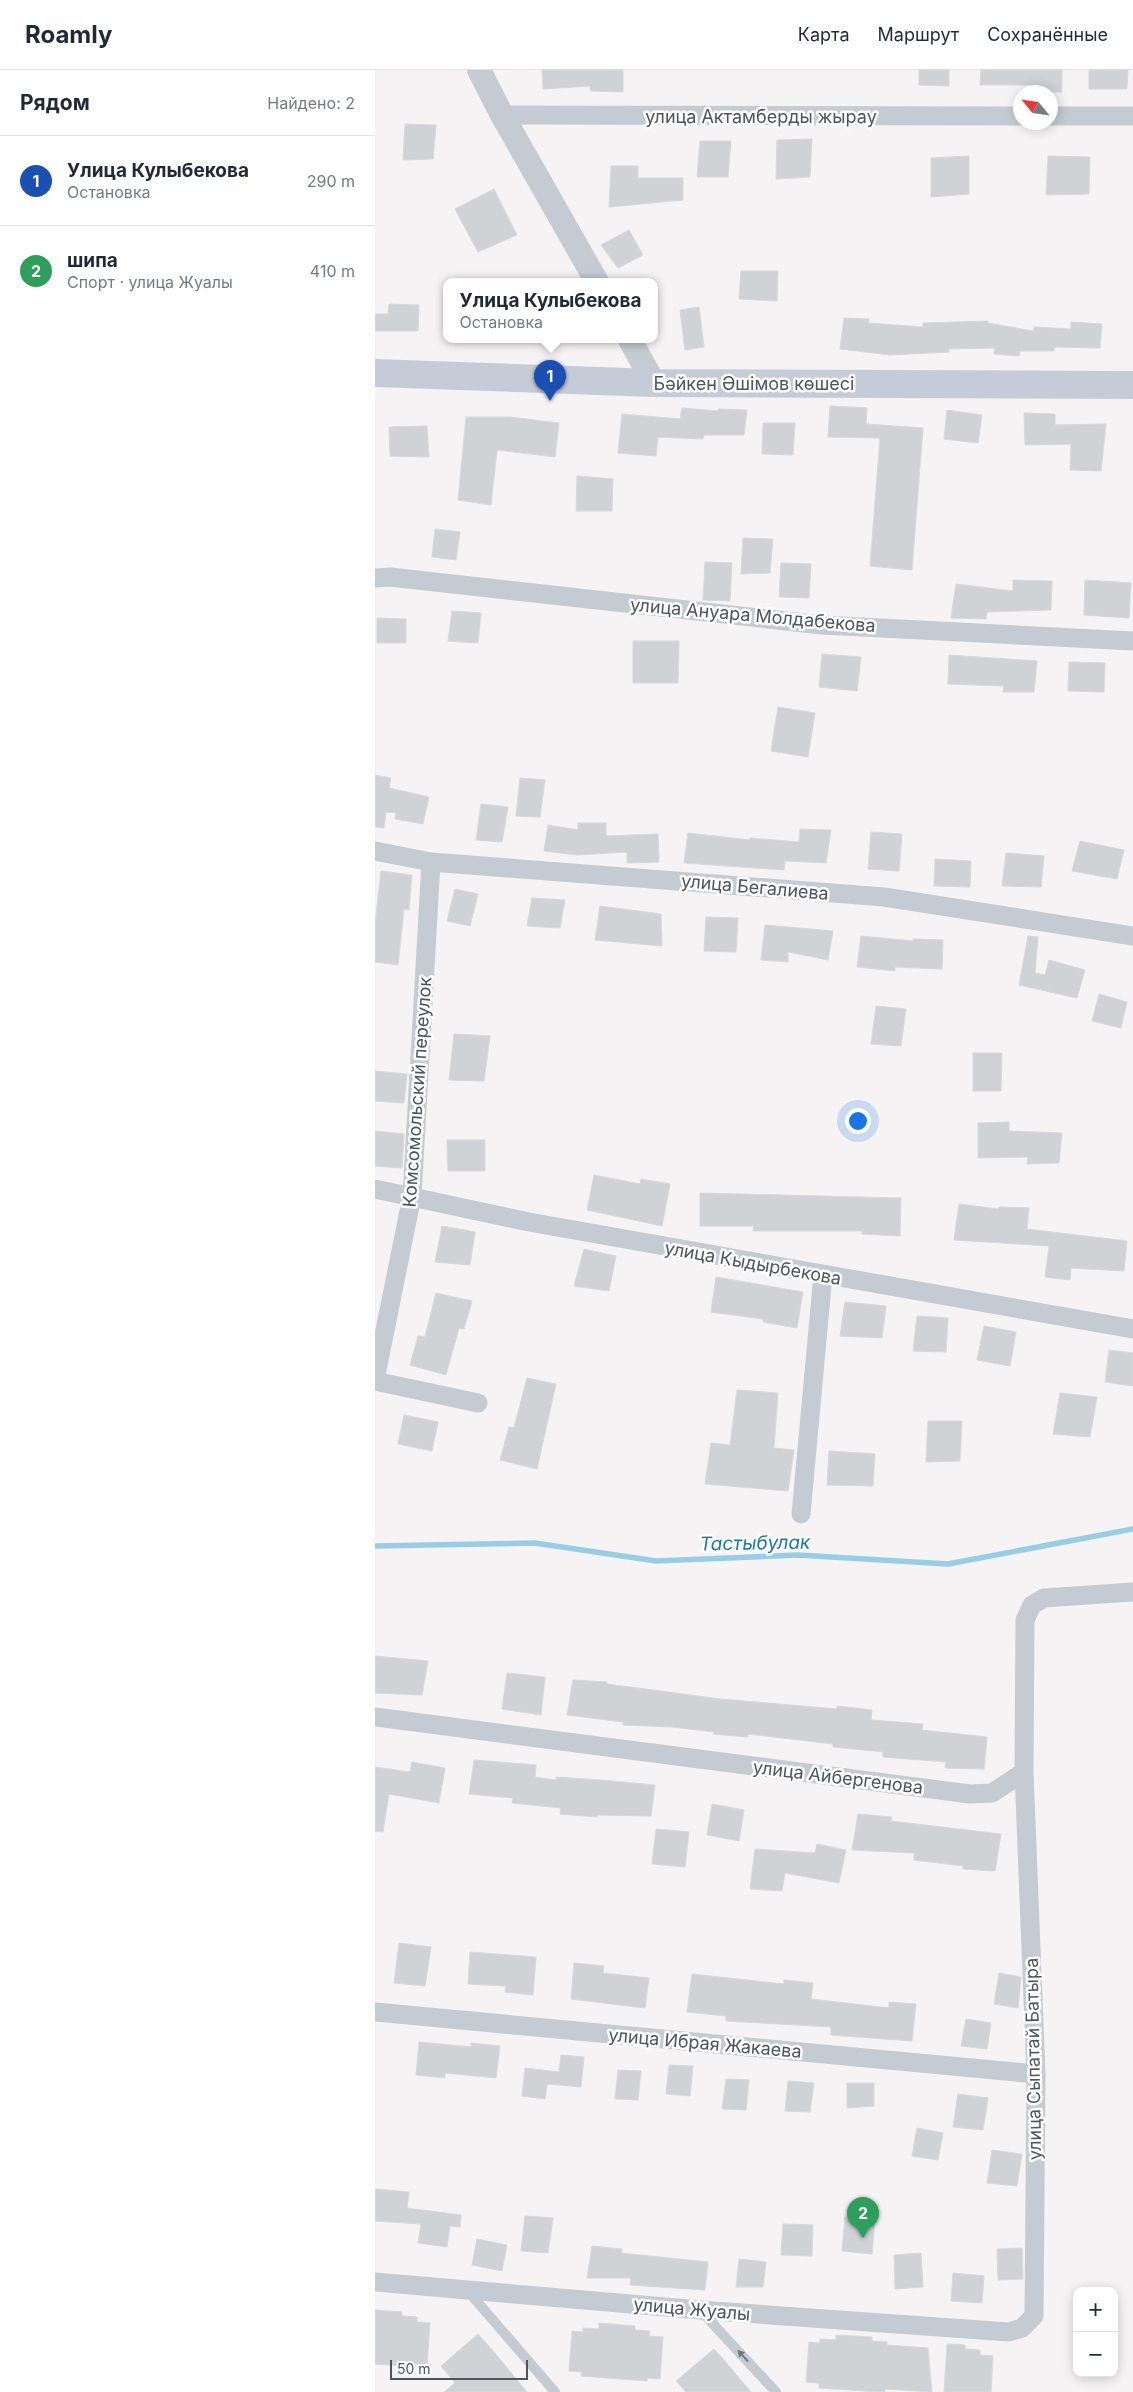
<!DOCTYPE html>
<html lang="ru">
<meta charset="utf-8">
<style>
body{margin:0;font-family:Inter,sans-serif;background:#f6f6f7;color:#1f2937}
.controls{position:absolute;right:15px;bottom:15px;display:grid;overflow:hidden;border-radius:10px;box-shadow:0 2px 12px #0003}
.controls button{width:45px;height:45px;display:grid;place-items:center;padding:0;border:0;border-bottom:1px solid #e0e1e3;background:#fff;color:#1f2937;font:25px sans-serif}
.compass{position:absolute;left:638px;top:15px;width:45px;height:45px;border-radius:50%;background:#fff;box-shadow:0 2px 12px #0003;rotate:299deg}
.scale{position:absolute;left:15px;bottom:12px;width:138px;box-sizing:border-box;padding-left:5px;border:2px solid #4c545f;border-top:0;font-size:14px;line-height:18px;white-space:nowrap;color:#4c545f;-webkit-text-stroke:4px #fff;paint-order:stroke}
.you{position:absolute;left:482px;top:1050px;width:18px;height:18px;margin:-12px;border:4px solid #fff;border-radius:50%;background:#1a73e8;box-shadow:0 0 0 8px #1a73e833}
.badge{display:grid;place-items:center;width:32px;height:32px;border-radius:50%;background:#2a64d7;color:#fff;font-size:16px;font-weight:700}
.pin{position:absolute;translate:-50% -41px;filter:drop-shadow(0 1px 2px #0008)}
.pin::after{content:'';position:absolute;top:26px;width:18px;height:15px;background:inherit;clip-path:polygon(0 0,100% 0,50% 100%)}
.popup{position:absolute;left:68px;top:208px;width:215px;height:65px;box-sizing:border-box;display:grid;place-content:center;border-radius:10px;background:#fff;filter:drop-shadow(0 1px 4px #0005);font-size:16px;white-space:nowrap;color:#747a83}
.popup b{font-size:19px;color:#1f2937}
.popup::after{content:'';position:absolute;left:50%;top:100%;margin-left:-10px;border:10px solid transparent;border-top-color:#fff}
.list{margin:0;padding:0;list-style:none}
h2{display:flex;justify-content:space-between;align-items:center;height:65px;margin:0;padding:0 20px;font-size:21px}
h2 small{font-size:16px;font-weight:400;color:#747a83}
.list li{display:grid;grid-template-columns:32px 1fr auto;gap:15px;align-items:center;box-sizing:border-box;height:90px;padding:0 20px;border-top:1px solid #e0e1e3}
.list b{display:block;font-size:19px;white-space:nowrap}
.list p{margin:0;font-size:16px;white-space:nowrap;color:#747a83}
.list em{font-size:16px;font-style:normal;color:#747a83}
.map{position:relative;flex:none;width:758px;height:2322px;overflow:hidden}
header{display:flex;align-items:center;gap:30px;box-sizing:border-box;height:70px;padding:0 25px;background:#fff;border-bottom:1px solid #e0e1e3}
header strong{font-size:24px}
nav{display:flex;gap:28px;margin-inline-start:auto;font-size:18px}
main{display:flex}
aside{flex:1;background:#fff}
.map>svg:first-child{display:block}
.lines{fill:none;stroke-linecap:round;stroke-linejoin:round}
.stream{stroke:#97cee6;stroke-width:5.5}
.building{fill:#d0d2d6;stroke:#d7d8dd}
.service{stroke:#c5cbd3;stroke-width:10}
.minor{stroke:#c5cbd3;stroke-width:19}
.tertiary{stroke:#c5cbd3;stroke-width:24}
.secondary{stroke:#c5ccd7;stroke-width:28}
.oneway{fill:#707882}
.labels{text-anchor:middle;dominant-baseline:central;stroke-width:5;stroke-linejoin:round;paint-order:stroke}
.street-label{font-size:18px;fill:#4c545f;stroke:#fff}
.water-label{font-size:19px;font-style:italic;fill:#1979a5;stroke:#fff}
</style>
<header>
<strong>Roamly</strong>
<nav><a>Карта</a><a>Маршрут</a><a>Сохранённые</a></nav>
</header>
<main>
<aside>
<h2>Рядом<small>Найдено: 2</small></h2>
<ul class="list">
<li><span class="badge" style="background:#1a4fb4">1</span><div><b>Улица Кулыбекова</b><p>Остановка</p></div><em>290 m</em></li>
<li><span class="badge" style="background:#2e9e5b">2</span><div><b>шипа</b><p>Спорт · улица Жуалы</p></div><em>410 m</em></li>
</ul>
</aside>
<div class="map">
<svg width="758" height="2322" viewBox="0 0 758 2322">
<rect width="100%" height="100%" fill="#f5f3f3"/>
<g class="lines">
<path class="stream" d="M0,1476L160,1473L281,1491L423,1485L573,1494L758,1459"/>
</g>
<path class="building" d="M167,0H248V22L215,21V16L168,19Z
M544,0H574V16L544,15Z
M606,0H687V22H655V15H605Z
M714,0H753L752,19H714Z
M30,54L61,55L58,89L28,90Z
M437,69L435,107L401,109L402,70Z
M325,71H356L353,107H322Z
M594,86V124L556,127V88Z
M673,86L715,87L714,124L671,125Z
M236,96H263V108H308V130L234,137Z
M119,119L142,165L103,182L80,139Z
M254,160L268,185L243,198L226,175Z
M366,201H403L402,231L364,229Z
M14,234L44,235L43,261H0V244H13Z
M324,237L329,277L310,280L305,240Z
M469,248L494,249L493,253L548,257V253L613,251V253L658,261L659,257L696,259V252L727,254L725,278L680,277L679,281H645L644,286L619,284L620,278L574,279V282L515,285L465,279Z
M455,336L492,338L491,354L548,358L537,500L495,496L505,368L453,367Z
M307,338L343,341V339L372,340L369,365H329L328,369L283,367L281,386L243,383L247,344L305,349Z
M572,340L607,345L603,373L569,369Z
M649,343L680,344V355L731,354L726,401L695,400L696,374L650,375Z
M91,347H135L184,353L180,387L122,380L116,435L83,430Z
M388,353H420L418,385L387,384Z
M52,356L54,387L15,386L14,357Z
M202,406L238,409L237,441H201Z
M60,459L85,462L81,490L57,487Z
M368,468L398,469L395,503L366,504Z
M330,492L357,493L355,531L328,530Z
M406,493L436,494L434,528L404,527Z
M638,510L677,511L676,540L612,542L611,549L576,548L581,514L638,521Z
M710,510L756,513L754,548L709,545Z
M77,541L106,543L103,573L73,571Z
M2,548L31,549V573H2Z
M258,571H304L303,613H258Z
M447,584L486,587L482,621L444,617Z
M574,585L662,591L659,622H628L629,616L573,614Z
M694,592L730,593L729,622L693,621Z
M403,637L440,643L433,687L396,681Z
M0,705L16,708L14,718L54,727L48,754L20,749L21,743L11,742L9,758L0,757Z
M145,708L170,710L165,747L141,746Z
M106,734L133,737L127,772L101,770Z
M203,753H231V766L283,764L284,792L252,793V782L202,785L169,781L173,755L203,760Z
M425,759L456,760L451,793L410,791L409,800L309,793L313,763L375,770V768L424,772Z
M496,762L527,764L524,801L493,799Z
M705,771L749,780L742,809L697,801Z
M631,783L669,786L666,817L627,816Z
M560,789L596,791L595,817L559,816Z
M6,801L37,805L34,840L29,839L23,895L0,892V853Z
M80,819L103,824L95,856L72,851Z
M157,828L190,830L185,858L152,856Z
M225,836L286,844L287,876L220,870Z
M331,847L363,848L361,882L329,881Z
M390,855L458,861L453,890L413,882V892L386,890Z
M486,866L538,871V869L568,870L567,899L520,897V901L482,897Z
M653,866L663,867L660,903L670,905L674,890L710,900L702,928L644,915Z
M724,924L752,932L746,958L717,951Z
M501,936L531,939L526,976L496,974Z
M79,964L115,966L109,1011L74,1010Z
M598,983H627L626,1021H598Z
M0,1001L32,1004L29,1033L0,1031Z
M634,1052V1061L687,1063L684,1093L652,1094L653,1087L603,1088V1053Z
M0,1061L29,1064L27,1098L0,1096Z
M72,1070H110V1101H73Z
M219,1105L265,1114L266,1109L295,1114L287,1156L212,1140Z
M325,1123L526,1128L525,1166L487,1164V1161H378L379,1156H325Z
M584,1134L623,1139L624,1137L654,1138L652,1159L752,1171L749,1201L696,1198L695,1210L670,1207L674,1176L579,1170Z
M67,1156L100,1162L95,1195L60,1192Z
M209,1179L241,1186L234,1221L199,1216Z
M341,1207L428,1222L422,1258L388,1252V1249L336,1242Z
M61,1223L97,1231L89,1259L84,1258L71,1305L35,1295L43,1266L50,1267Z
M470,1232L511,1236L507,1268L465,1266Z
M542,1246L573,1248L571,1282L538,1281Z
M609,1256L641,1262L635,1296L602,1290Z
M734,1280L758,1283V1316L730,1312Z
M152,1308L181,1314L162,1399L125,1390L134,1357L139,1358Z
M362,1320L403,1323L399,1378L419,1380L413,1421L330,1414L336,1373L355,1375Z
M685,1323L722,1327L715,1367L678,1364Z
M29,1345L63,1352L57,1381L23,1374Z
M553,1351H587L585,1391L551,1392Z
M454,1381L500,1384L498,1416L452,1415Z
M0,1586L53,1591L47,1625L0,1623Z
M132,1603L170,1607L166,1645L127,1639Z
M198,1610L232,1612V1614L346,1629L462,1639V1636L497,1640L496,1650L548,1654L547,1660L612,1667L609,1699L570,1698L571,1692L508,1687V1682L458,1677V1674L373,1664V1667L338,1664L339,1662L297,1657L248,1655V1652L192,1645Z
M99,1690L161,1695L160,1707L181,1710V1707L226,1710L280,1715L276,1746L222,1745V1747L185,1744L186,1738L137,1733L138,1728L94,1724Z
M37,1692L70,1698L64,1733L14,1724L8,1762L0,1761V1697L35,1702Z
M337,1734L369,1740L364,1771L332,1765Z
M483,1744L517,1747L516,1751L626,1764L620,1801L588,1799V1796L539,1790V1783L477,1780Z
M281,1759L314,1762L310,1797L277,1794Z
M442,1774L471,1780L464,1813L410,1803L407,1821L375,1819L380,1779L440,1783Z
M24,1873L56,1877L50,1916L19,1913Z
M95,1882L161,1887L158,1925L130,1922L131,1916L93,1914Z
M199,1893L229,1896L228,1903L274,1908L270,1938L196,1929Z
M624,1903L646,1907L643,1938L619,1934Z
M317,1904L409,1914V1910L438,1913L436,1929L514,1938V1932L541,1934L537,1971L456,1965V1957L351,1951V1946L312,1942Z
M591,1949L616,1953L612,1979L586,1976Z
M44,1972L96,1977V1973L125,1976L121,2008L70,2003V2008L41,2005Z
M186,1985L209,1987L206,2017L172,2014L170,2029L147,2026L150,1998L184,2002Z
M294,1995L318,1996L315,2026L291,2024Z
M243,2000L266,2001L263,2030L240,2029Z
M351,2009L374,2010L371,2040L347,2039Z
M413,2011L439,2013L435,2042L410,2041Z
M472,2013H499V2036L472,2038Z
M583,2024L613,2028L608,2060L578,2057Z
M542,2058L568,2063L563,2090L537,2086Z
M617,2080L647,2084L642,2116L612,2113Z
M0,2119L34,2122L32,2138L86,2145L85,2157L75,2156L72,2177L43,2173L46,2154L0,2151Z
M150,2146L178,2148L173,2183L146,2181Z
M470,2147L500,2150L497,2184L467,2181Z
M408,2154L438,2155L437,2186L406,2185Z
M102,2169L132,2175L127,2201L97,2195Z
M217,2176L247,2179L246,2183L333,2192L330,2220L255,2215L256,2208H212Z
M647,2178L648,2209L623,2210L622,2179Z
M546,2183L548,2217L520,2219L519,2185Z
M364,2189L391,2192L388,2217H361Z
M578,2203L609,2206L607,2233L576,2231Z
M0,2240L27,2242V2246L42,2247V2252L55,2253L52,2295L40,2294V2297L0,2294Z
M224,2253L260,2256V2260L275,2261L274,2266L288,2267L285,2309L273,2308L272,2311L206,2306L207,2302L194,2301L197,2261L208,2262V2258L224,2259Z
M103,2264L119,2282L152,2322H69L80,2313L66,2296Z
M461,2265L497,2267V2271L512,2272V2275L553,2278L557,2322L510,2319V2322H504L444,2318V2313L431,2312L434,2272L445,2273V2269L461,2270Z
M572,2274L590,2275V2279L605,2280V2285L618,2286L616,2322H569Z
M339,2279L355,2297L376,2322H311L301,2311Z"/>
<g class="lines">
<path class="service" d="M92,2220L180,2322
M325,2240L401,2322"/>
<path class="minor" d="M127,45L646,46
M676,46H758
M0,508L15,507L447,555L758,571
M0,781L56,792L509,827L758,866
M0,1119L154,1152L758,1259
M0,1310L37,1126L56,792
M0,1311L103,1333
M426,1444L448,1205
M0,1647L595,1724L617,1723L649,1702L650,1550L657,1535L669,1528L758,1522
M0,1942L661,2004
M0,2212L325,2240L634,2262L647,2258L659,2246L661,2004L649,1702"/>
<path class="tertiary" d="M104,0L127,45L222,212
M255,270L279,313"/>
<path class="secondary" d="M0,303L279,313L758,315"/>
</g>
<defs><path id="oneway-solid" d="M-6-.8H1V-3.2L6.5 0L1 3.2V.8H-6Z" transform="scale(1.25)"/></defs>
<use class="oneway" href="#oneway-solid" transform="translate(368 2286) rotate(-133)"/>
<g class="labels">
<g class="street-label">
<text x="386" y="46">улица Актамберды жырау</text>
<text x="379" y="313">Бәйкен Әшімов көшесі</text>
<text transform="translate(378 545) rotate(5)">улица Ануара Молдабекова</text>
<text transform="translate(380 817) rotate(5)">улица Бегалиева</text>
<text transform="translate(42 1022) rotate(-86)">Комсомольский переулок</text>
<text transform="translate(378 1193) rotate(10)">улица Кыдырбекова</text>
<text transform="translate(463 1707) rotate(7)">улица Айбергенова</text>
<text transform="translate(330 1973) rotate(5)">улица Ибрая Жакаева</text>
<text transform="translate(658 1989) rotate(-91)">улица Сыпатай Батыра</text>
<text transform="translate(317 2239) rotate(5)">улица Жуалы</text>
</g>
<g class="water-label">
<text transform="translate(380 1473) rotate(-1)">Тастыбулак</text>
</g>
</g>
</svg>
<div class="controls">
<button>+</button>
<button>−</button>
</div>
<svg class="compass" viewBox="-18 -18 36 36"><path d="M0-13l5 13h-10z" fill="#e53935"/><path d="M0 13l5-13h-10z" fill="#747a83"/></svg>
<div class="scale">50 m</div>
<div class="you"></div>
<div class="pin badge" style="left:175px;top:331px;background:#1a4fb4">1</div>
<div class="popup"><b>Улица Кулыбекова</b>Остановка</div>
<div class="pin badge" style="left:488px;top:2168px;background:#2e9e5b">2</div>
</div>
</main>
